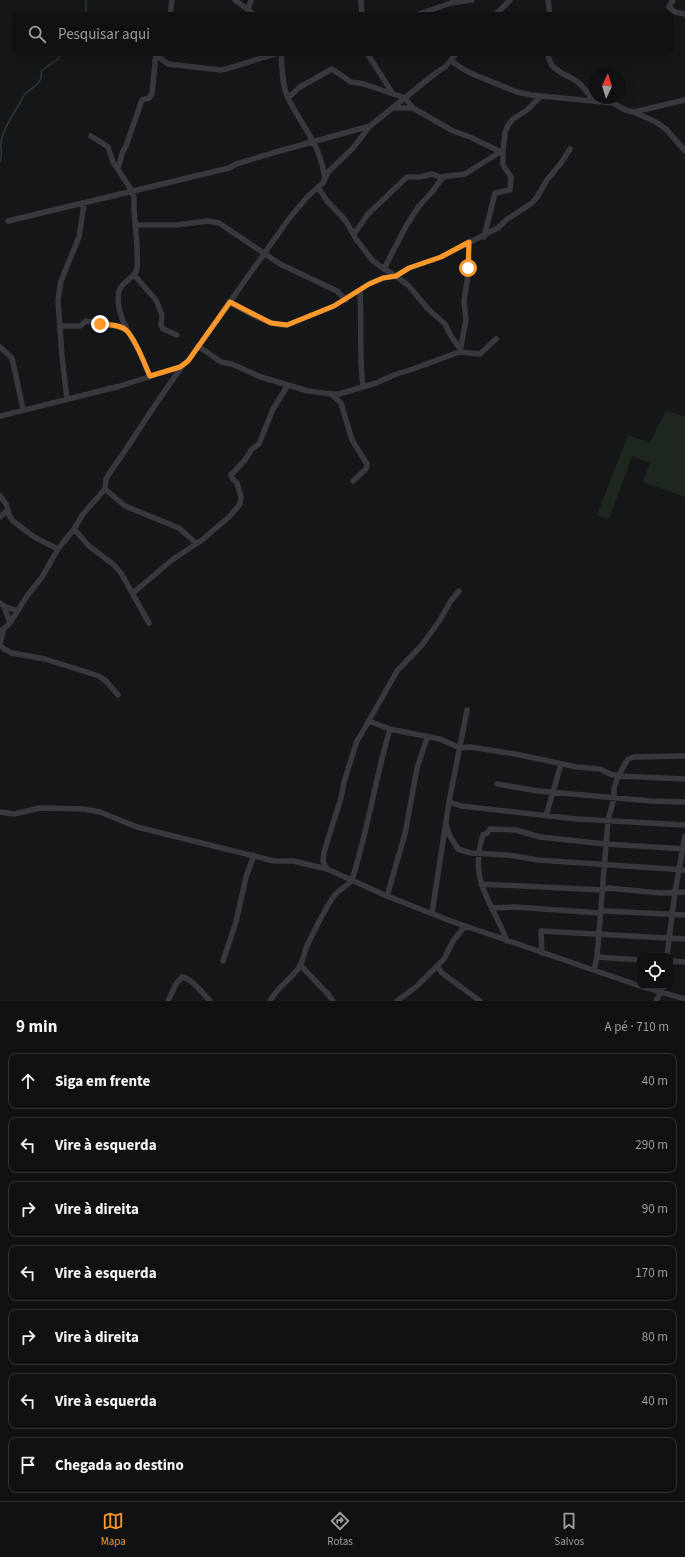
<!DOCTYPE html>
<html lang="pt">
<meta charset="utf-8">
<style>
body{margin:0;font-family:"Source Sans 3",sans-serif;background:#191a1c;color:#f1f3f6}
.controls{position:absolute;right:12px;bottom:12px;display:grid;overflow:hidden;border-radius:8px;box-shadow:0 4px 16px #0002}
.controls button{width:36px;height:36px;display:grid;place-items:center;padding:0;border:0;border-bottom:1px solid #303133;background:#101113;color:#f1f3f6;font:20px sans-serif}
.compass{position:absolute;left:589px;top:68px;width:36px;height:36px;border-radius:50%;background:#101113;box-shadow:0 4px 16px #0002;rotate:4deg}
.stop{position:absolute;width:12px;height:12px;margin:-9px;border:3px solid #fd982a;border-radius:50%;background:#fff}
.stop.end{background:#fd982a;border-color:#fff;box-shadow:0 1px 4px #0008}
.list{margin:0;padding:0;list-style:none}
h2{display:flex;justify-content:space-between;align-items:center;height:52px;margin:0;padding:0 16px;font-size:17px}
h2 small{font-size:13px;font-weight:400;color:#9c9da0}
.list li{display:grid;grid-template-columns:26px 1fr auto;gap:12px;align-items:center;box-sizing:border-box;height:56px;margin:0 8px 8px;padding:0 8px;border:1px solid #303133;border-radius:8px}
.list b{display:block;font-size:15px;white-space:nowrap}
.list em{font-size:13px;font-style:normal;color:#9c9da0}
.icon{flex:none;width:22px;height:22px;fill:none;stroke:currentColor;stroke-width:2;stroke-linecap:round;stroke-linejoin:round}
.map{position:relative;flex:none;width:685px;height:1001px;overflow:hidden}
.search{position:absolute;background:#101113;box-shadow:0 4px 16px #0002;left:12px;right:12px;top:12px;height:44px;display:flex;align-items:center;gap:10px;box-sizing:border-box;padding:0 14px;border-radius:8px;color:#9c9da0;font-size:15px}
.sheet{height:500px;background:#101113}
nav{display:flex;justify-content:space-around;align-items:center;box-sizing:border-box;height:56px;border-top:1px solid #303133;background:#101113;font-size:11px;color:#9c9da0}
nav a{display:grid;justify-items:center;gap:2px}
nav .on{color:#fd982a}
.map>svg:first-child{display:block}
.green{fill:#1e271e}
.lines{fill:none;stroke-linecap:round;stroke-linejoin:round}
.stream{stroke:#2c383e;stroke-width:1.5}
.minor{stroke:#37393e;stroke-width:5.5}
.route{stroke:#fd982a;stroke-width:5}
</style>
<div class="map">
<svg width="685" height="1001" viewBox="0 0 685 1001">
<rect width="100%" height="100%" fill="#161719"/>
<path class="green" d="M666,410L685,417V497L643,482L650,463L632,456L609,519L597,515L628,435L650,443Z"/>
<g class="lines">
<path class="stream" d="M86,15V0
M0,161C3,153 0,150 1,142C3,129 13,114 20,103C22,99 24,94 27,92C34,86 44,82 41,71L58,59L61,53"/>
<path class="minor" d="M235,0L255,15
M361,0L362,15
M548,0L550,15
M673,0L669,7L675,12L685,14
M248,10L251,0
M170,15L172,0
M416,15L451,3L472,0
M495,15L510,0
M281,53C282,67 282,86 288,98C303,129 320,142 325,179
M367,53L393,94
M548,53C549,73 568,73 580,84C585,89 590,96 594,101
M155,54L168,64L220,70L226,69L278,53
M451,61L463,69L475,75L517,92L531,95L613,103L625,110L634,112L685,100
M288,98L300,87L332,69L351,82L364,84L405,98L413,108L453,131L470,137L503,153
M394,108H413
M634,112L656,122L666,129L685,151
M91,136L108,147L113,162L132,191L134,197C133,220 139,244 137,268C136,279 122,280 119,291C114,311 130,335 139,351C143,360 146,368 150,377
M118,168L123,151L126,146L142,100L149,98L152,94L156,53
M318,187L327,201L346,221L356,239L373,261L384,269L396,276L409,286L428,309L445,324L451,336L460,349
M8,221L229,168L236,164L276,152L370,126
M136,225H176L208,221L219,223L280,264L337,291L346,300
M354,234L368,214L407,177H420L432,174L440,177L465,174L500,152
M484,237L495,193L510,190L511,177L503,165V153L505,132L508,125L513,119L527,110L540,97
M384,269L406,226L419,206L432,192L443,177
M134,275L156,300L162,315L161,325L163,329L177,335
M360,291C362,323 359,355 363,387
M229,302C247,312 267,325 287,325L334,306L369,284L383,278L396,276L409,268L441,257L498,228L506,220L532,203L537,197L547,180L561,163L570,149
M60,326H80L86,321C100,324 113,324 127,330
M198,346L221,362L232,364L261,377L308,391L331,394H339L376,383L394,375L413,369L459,352L480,354L496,339
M0,347L12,358L23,409
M460,351L466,320L464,301L469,268V242
M331,394L341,403L352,440L367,464L366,469L353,481
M67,399L62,357L58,300L61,281L79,237L84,204
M0,416L120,386L180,367
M105,489L125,506L179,528L196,543
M0,496L6,504L9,515L13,521L34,537L58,549
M0,517L8,510
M74,529L89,546L114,565L121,573L149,623
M133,593L172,560L202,540L229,517L240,504L241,497L237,483L232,478L231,475L245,460L252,449L259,444L273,409L288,385
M0,603L4,606L17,611
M4,606L10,623
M3,631L0,645L4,649L12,653L45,659L99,676L106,681L118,695
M0,632L10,623L27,596L42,577L58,549L74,529L83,514L105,489L106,479L111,471C131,443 149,413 169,385C176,376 179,368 188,361L288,220L308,196L323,183L328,172L353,148L370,126L437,72L445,67L457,53
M369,721L390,729L440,739L460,748L470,747L515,754L577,767L600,769L610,774L618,776L685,779
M497,784L538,791L651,801L685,802
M449,802L461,806L577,819L685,825
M0,812L14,814L40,808L84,809L100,812L137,827L274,861H293L327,869L387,896L448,920L640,986
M546,816L561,764
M446,823C448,836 452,839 458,849L471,853L508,855L538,860L685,870
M327,869L323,861L324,852L341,798L344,782L357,741L362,733L397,671L422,645L440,620L450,602L459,591
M481,884L602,890L608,888L660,893L685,892
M387,896L405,834L417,768L427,738
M492,908L515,907L600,913L602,911H606L685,915
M432,913L449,802L467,710
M507,941C492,901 468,881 483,835L487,833L490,829L516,830L540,837L606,844L685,849
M542,953L541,931L685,939
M667,956L675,892L685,836
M597,957L640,960
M223,961L236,922L246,877L254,855
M670,961L685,962
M300,965L328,994L333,1001
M437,966L442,973L480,1001
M594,970L597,957L608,820L614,798V788L618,776L628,759L634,757L685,756
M640,986L685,999
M168,1001L176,984L182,977C193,979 202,993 210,1001
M270,1001C277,987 292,979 300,966C303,960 304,954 306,948C314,931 323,912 334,896C339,889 347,887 352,880C368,830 375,779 390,729
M397,1001L417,986L444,959L453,941L465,926
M656,1001L661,992L662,986"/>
</g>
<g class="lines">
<path class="route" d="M100,324C108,325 121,324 127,331C136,340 145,365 150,376L180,367L188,361L230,302L271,323L287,325L334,306L369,284L383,278L396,276L409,268L441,257L469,242L468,268"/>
</g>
</svg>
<div class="controls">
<button><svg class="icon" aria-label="locate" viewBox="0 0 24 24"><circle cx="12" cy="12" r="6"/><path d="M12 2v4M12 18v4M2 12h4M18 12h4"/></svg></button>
</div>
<svg class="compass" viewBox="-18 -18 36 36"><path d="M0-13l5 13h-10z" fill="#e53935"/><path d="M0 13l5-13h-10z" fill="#9c9da0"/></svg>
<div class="stop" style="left:468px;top:268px"></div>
<div class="stop end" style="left:100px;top:324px"></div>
<div class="search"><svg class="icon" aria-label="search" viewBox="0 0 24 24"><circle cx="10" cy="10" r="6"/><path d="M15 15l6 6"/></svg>Pesquisar aqui</div>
</div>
<section class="sheet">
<h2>9 min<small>A pé · 710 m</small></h2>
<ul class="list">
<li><svg class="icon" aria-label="ahead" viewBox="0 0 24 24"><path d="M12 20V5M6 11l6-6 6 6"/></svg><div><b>Siga em frente</b></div><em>40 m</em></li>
<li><svg class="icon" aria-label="left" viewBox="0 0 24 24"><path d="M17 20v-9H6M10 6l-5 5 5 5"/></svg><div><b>Vire à esquerda</b></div><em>290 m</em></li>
<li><svg class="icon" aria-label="right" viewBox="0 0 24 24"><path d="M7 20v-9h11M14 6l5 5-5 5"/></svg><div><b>Vire à direita</b></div><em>90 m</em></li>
<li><svg class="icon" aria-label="left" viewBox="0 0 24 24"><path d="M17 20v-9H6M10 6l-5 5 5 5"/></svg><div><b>Vire à esquerda</b></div><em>170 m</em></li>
<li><svg class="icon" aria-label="right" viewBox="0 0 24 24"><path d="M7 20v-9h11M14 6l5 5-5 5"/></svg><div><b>Vire à direita</b></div><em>80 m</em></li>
<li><svg class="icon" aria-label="left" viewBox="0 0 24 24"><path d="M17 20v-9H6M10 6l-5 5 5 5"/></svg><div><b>Vire à esquerda</b></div><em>40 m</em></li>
<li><svg class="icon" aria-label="arrive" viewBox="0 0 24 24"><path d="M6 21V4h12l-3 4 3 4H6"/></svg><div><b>Chegada ao destino</b></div></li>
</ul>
</section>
<nav>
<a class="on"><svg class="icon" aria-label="map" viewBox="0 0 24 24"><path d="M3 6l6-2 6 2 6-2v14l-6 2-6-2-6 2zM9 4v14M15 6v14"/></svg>Mapa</a>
<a><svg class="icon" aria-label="directions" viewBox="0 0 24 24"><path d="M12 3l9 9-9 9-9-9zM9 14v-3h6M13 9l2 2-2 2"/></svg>Rotas</a>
<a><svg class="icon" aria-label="saved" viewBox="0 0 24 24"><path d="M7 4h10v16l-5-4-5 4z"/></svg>Salvos</a>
</nav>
